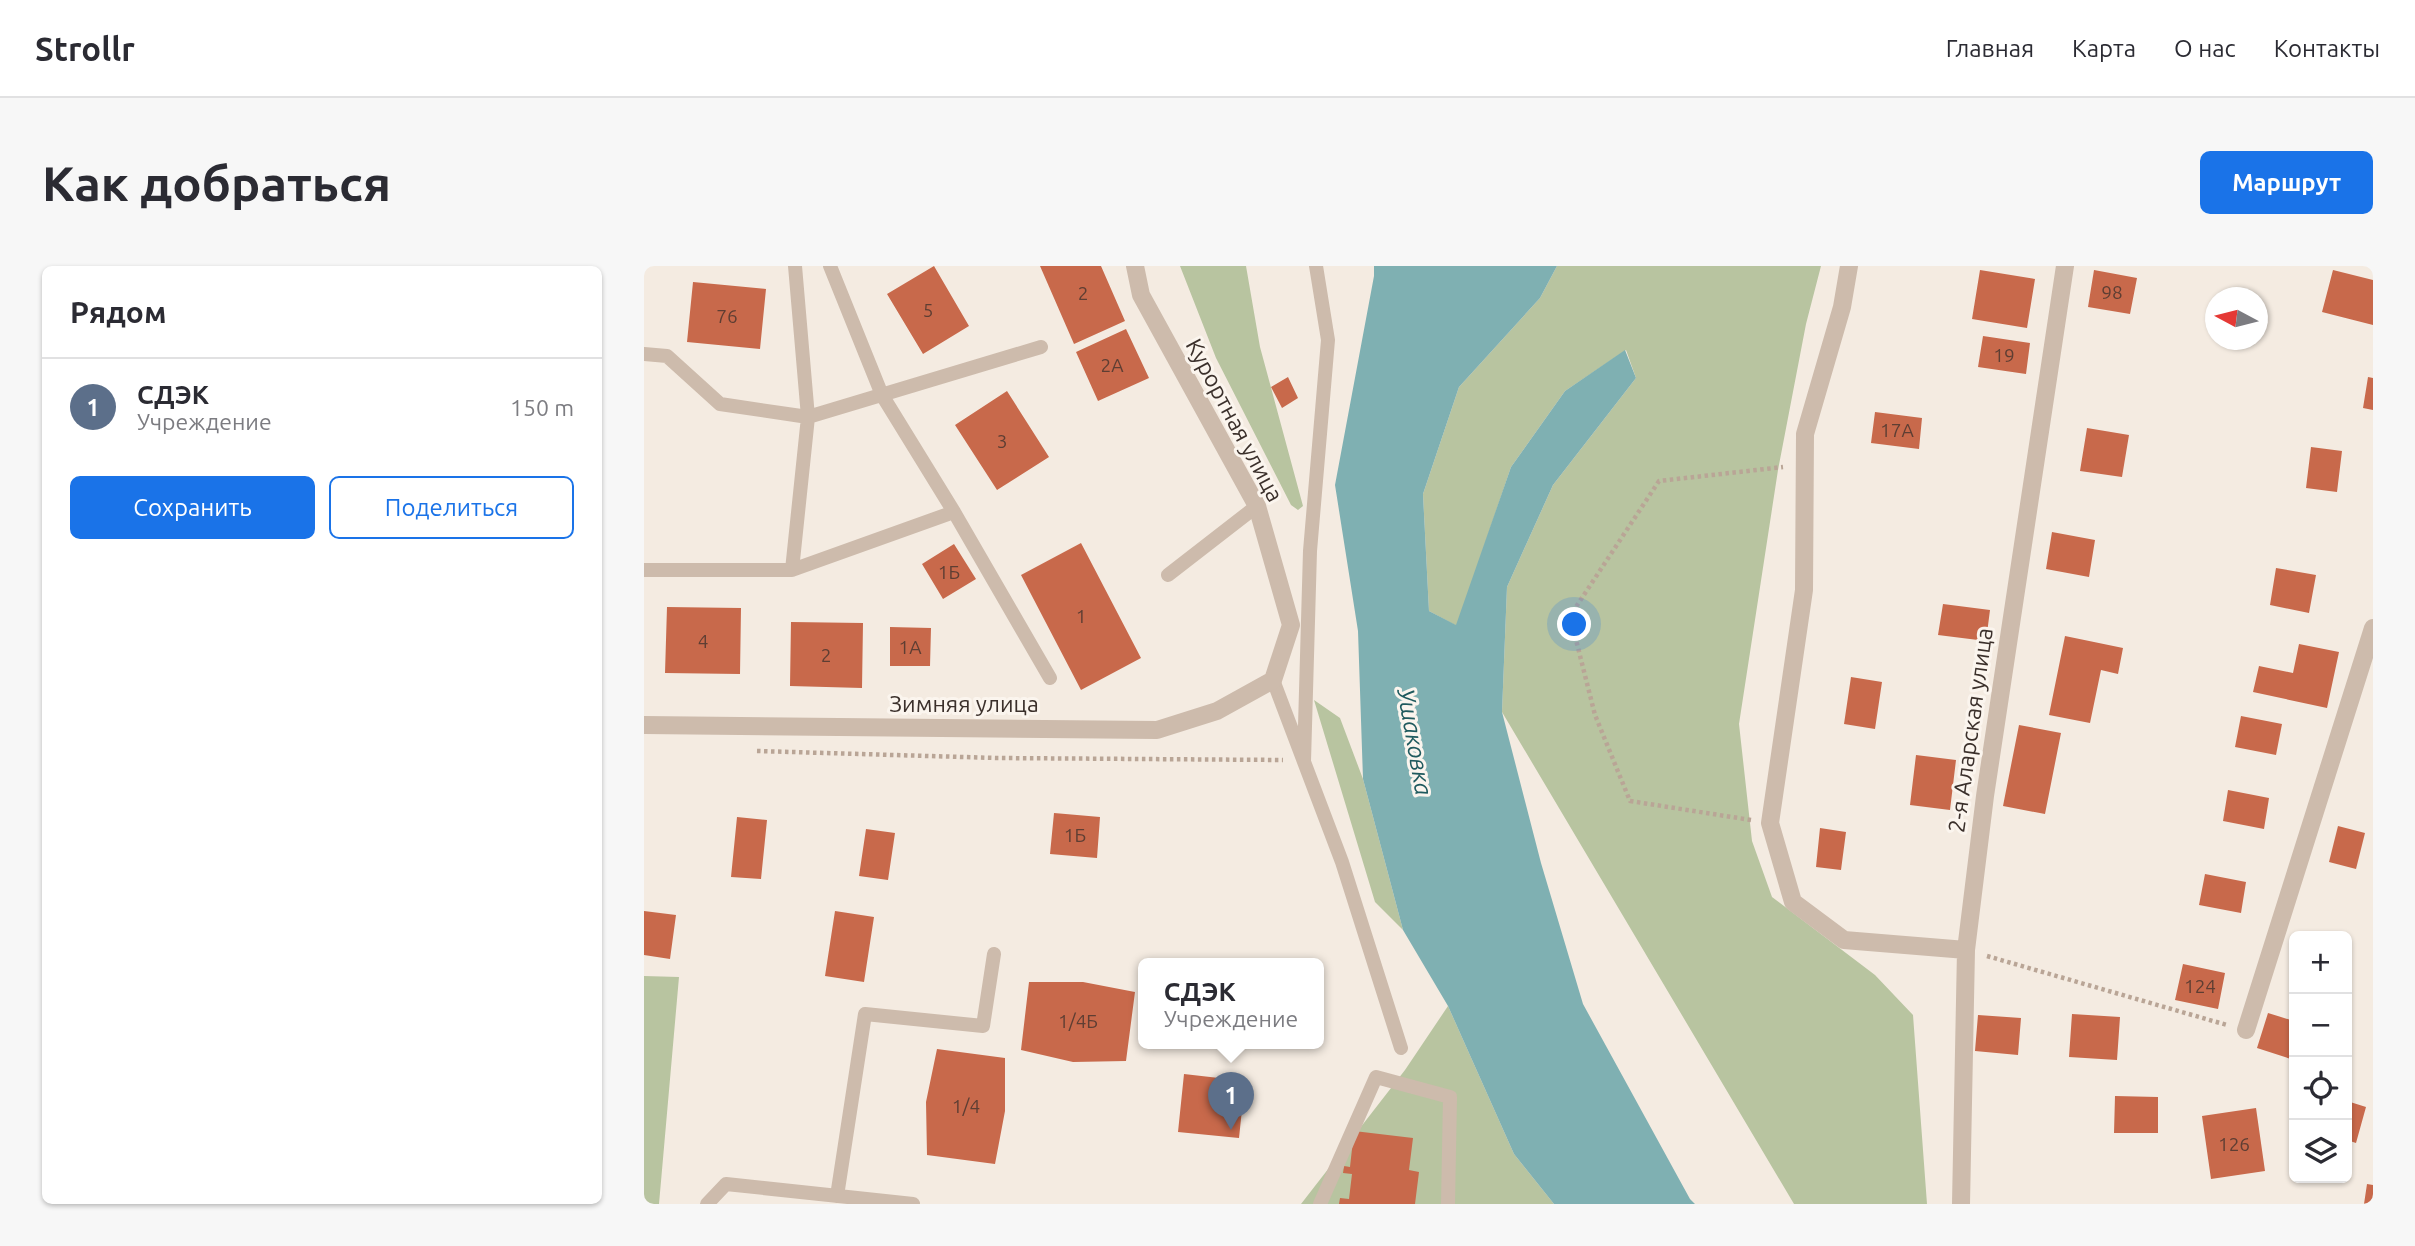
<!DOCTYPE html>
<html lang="ru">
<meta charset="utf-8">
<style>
body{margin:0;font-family:Ubuntu,sans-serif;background:#f7f7f7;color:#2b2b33}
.controls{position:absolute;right:21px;bottom:21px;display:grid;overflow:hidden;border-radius:10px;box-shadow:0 2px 5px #0004}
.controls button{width:63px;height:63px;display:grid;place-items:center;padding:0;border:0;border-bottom:2px solid #e1e1e2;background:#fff;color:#2b2b33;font:35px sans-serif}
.compass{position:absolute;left:1561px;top:21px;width:63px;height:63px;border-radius:50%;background:#fff;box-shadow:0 2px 5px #0004;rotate:277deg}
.you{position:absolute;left:931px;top:359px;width:24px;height:24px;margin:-18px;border:5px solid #fff;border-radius:50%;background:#1a73e8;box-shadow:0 0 0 10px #1a73e833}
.badge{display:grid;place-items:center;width:46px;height:46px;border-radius:50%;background:#1a73e8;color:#fff;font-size:23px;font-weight:700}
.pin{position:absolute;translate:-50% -58px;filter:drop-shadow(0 2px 4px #0008)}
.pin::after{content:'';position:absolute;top:37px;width:24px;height:21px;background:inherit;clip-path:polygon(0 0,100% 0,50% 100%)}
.popup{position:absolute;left:494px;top:692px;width:186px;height:91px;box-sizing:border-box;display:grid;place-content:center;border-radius:10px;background:#fff;filter:drop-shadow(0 2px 5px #0005);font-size:23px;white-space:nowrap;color:#7c7c81}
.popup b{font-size:26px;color:#2b2b33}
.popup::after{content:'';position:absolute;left:50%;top:100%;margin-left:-14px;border:14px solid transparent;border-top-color:#fff}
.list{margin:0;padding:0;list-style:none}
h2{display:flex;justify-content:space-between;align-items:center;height:91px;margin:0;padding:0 28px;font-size:30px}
h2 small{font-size:23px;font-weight:400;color:#7c7c81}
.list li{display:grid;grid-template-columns:46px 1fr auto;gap:21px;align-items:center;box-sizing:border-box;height:98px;padding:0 28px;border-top:2px solid #e1e1e2}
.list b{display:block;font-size:26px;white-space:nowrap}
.list p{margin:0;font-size:23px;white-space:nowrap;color:#7c7c81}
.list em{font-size:23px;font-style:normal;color:#7c7c81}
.actions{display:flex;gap:14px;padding:21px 28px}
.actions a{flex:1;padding:16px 0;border:2px solid #1a73e8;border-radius:10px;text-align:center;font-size:24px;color:#1a73e8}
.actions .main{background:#1a73e8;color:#fff}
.icon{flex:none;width:38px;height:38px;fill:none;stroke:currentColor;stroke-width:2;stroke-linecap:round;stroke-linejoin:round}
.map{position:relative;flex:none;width:1729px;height:938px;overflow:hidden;border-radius:10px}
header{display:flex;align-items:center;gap:42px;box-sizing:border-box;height:98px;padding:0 35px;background:#fff;border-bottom:2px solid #e1e1e2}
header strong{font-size:33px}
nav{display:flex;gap:38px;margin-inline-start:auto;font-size:24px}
.intro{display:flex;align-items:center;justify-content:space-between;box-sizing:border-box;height:168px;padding:0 42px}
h1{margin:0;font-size:49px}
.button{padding:18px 32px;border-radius:10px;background:#1a73e8;color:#fff;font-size:24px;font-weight:700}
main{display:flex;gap:42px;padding:0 42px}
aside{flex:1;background:#fff;border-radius:10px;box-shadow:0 2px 5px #0004}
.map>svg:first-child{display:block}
.green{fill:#b8c4a0}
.water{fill:#7fb0b2}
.building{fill:#c8694b}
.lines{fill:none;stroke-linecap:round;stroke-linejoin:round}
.path{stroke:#b9a596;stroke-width:4.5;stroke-dasharray:3.5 3.5;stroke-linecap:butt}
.lane{stroke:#cdbbac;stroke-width:14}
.street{stroke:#cdbbac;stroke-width:18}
.labels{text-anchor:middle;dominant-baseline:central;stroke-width:6;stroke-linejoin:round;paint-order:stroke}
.number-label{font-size:19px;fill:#5e3e33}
.street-label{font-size:23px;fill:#3b302b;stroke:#fbf5ee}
.water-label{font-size:24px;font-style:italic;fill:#1f5a5e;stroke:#fbf5ee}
</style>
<header>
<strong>Strollr</strong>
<nav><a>Главная</a><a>Карта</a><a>О нас</a><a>Контакты</a></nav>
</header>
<div class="intro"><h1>Как добраться</h1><a class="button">Маршрут</a></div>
<main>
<aside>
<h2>Рядом<small></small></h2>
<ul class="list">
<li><span class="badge" style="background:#5c6f8a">1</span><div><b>СДЭК</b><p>Учреждение</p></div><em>150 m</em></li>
</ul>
<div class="actions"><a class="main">Сохранить</a><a>Поделиться</a></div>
</aside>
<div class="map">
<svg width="1729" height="938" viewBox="0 0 1729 938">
<rect width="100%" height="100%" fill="#f4ebe1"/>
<path class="green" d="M536,0H602L616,81L659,240L654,244L647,239L572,92Z
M913,0H1177L1162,58L1134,204L1095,458L1108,575L1128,631L1231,709L1269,749L1283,938H1150L858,446L863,321L909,219L992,112L982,84L921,125L867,201L813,360L785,345L779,228L815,121L896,32Z
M670,434L696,452L719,513L759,664L731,636Z
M0,710L35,711L15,938H0Z
M804,740L870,888L910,938H657L761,804Z"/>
<path class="water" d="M730,0H913L896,32L815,121L779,228L785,345L812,359L867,201L921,125L981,84L992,112L909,219L863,321L858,446L897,597L939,738L1046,933L1051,938H910L870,888L804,740L759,664L719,513L714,365L691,219L730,10Z"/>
<path class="building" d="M290,0L325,60L279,88L243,28Z
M396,0H457L481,55L430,78Z
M1336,4L1391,13L1383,62L1328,53Z
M1450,4L1493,12L1486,48L1444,41Z
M1689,4L1729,14V59L1678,46Z
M49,16L122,23L116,83L43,76Z
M482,63L505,112L454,135L432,86Z
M1339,70L1386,77L1382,108L1334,101Z
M644,111L654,132L638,142L627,121Z
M1724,111L1729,112V144L1719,142Z
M363,125L405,191L353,224L311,159Z
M1231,146L1278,152L1275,183L1227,177Z
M1443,162L1485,169L1478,211L1436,205Z
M1667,181L1698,185L1693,226L1662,222Z
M1408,266L1451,274L1445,311L1402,303Z
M437,277L497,392L437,424L377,309Z
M310,278L332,313L299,333L278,298Z
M1632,302L1672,309L1665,347L1626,339Z
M1299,338L1346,344L1342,375L1294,369Z
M23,341L97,342L96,408L21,407Z
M147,356L219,357L218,422L146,420Z
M246,361L287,362L286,400H246Z
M1421,370L1479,382L1474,408L1457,404L1446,457L1405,449Z
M1655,378L1695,386L1683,442L1609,426L1615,400L1649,407Z
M1207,411L1238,416L1231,463L1200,458Z
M1597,450L1638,458L1632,489L1591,481Z
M1375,459L1417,467L1401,548L1359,540Z
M1272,489L1312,494L1306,544L1266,539Z
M1584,524L1625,532L1620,563L1579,555Z
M410,547L456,551L453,592L406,588Z
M93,551L123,554L117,613L87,611Z
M1694,560L1721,567L1712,603L1685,596Z
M1176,562L1202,566L1197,604L1172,601Z
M222,563L251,567L244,614L215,610Z
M1561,608L1602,616L1597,647L1555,639Z
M0,645L32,649L26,693L0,689Z
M191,645L230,651L220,716L181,710Z
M1539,698L1581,707L1574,743L1531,734Z
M385,716H439L491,726L482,795L429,796L377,784Z
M1624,747L1650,755V794L1613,782Z
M1428,748L1476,751L1473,794L1425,791Z
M1334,749L1377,752L1374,789L1331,785Z
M293,783L361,792V845L351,898L283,889L282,836Z
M540,808L601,815L595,872L534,866Z
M1471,830L1514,831V867H1470Z
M1703,835L1722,841L1712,877L1703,874Z
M1612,842L1621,905L1567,913L1558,850Z
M710,865L769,872L765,904L775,906L771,938H695L696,932L705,933L708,908L699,907L700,900L706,901Z
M1723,918L1729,919V938H1720Z"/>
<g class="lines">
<path class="path" d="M113,485L353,492L639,494
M1107,554L986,535L951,449L926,350L1015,215L1139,201
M1343,690L1583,759"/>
<path class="lane" d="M151,0L164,151L148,304L310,246L406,412
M186,0L238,129L310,246
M0,88L23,90L76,138L164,151L397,81
M0,304H148
M524,309L613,240
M629,414L698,596L757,782
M660,495L666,285L684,74L672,0
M193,930L221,748L339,760L350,688
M63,938L82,918L269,938
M676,938L732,811L806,831L804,938"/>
<path class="street" d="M1205,0L1198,41L1161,168L1160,324L1126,557L1149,636L1200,674L1322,684
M0,459L513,464L573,445L629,414L647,359L613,240L497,29L491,0
M1602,764L1729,362
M1317,938L1322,684L1341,530L1421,0"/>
</g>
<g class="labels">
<g class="number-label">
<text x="1468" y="26">98</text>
<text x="439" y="27">2</text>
<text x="284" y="44">5</text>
<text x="83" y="50">76</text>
<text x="1360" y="89">19</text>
<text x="468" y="99">2А</text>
<text x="1253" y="164">17А</text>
<text x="358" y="175">3</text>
<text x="305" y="306">1Б</text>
<text x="437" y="350">1</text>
<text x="59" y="375">4</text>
<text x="266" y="381">1А</text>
<text x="182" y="389">2</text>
<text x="431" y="569">1Б</text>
<text x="1556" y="720">124</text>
<text x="434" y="755">1/4Б</text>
<text x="322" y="840">1/4</text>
<text x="1590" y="878">126</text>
</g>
<g class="street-label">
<text transform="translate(591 154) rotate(62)">Курортная улица</text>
<text x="320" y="437">Зимняя улица</text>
<text transform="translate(1326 464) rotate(-82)">2-я Аларская улица</text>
</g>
<g class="water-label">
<text transform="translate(771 476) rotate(80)">Ушаковка</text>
</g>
</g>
</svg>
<div class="controls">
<button>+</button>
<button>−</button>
<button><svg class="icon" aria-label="locate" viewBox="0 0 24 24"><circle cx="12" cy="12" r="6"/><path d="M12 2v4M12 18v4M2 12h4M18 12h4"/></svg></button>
<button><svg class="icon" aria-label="layers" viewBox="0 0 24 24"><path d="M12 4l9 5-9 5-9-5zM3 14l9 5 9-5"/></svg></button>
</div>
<svg class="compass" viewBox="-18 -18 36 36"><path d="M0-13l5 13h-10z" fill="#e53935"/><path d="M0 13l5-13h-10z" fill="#7c7c81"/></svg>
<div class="you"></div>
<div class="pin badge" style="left:587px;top:864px;background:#5c6f8a">1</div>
<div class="popup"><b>СДЭК</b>Учреждение</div>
</div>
</main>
